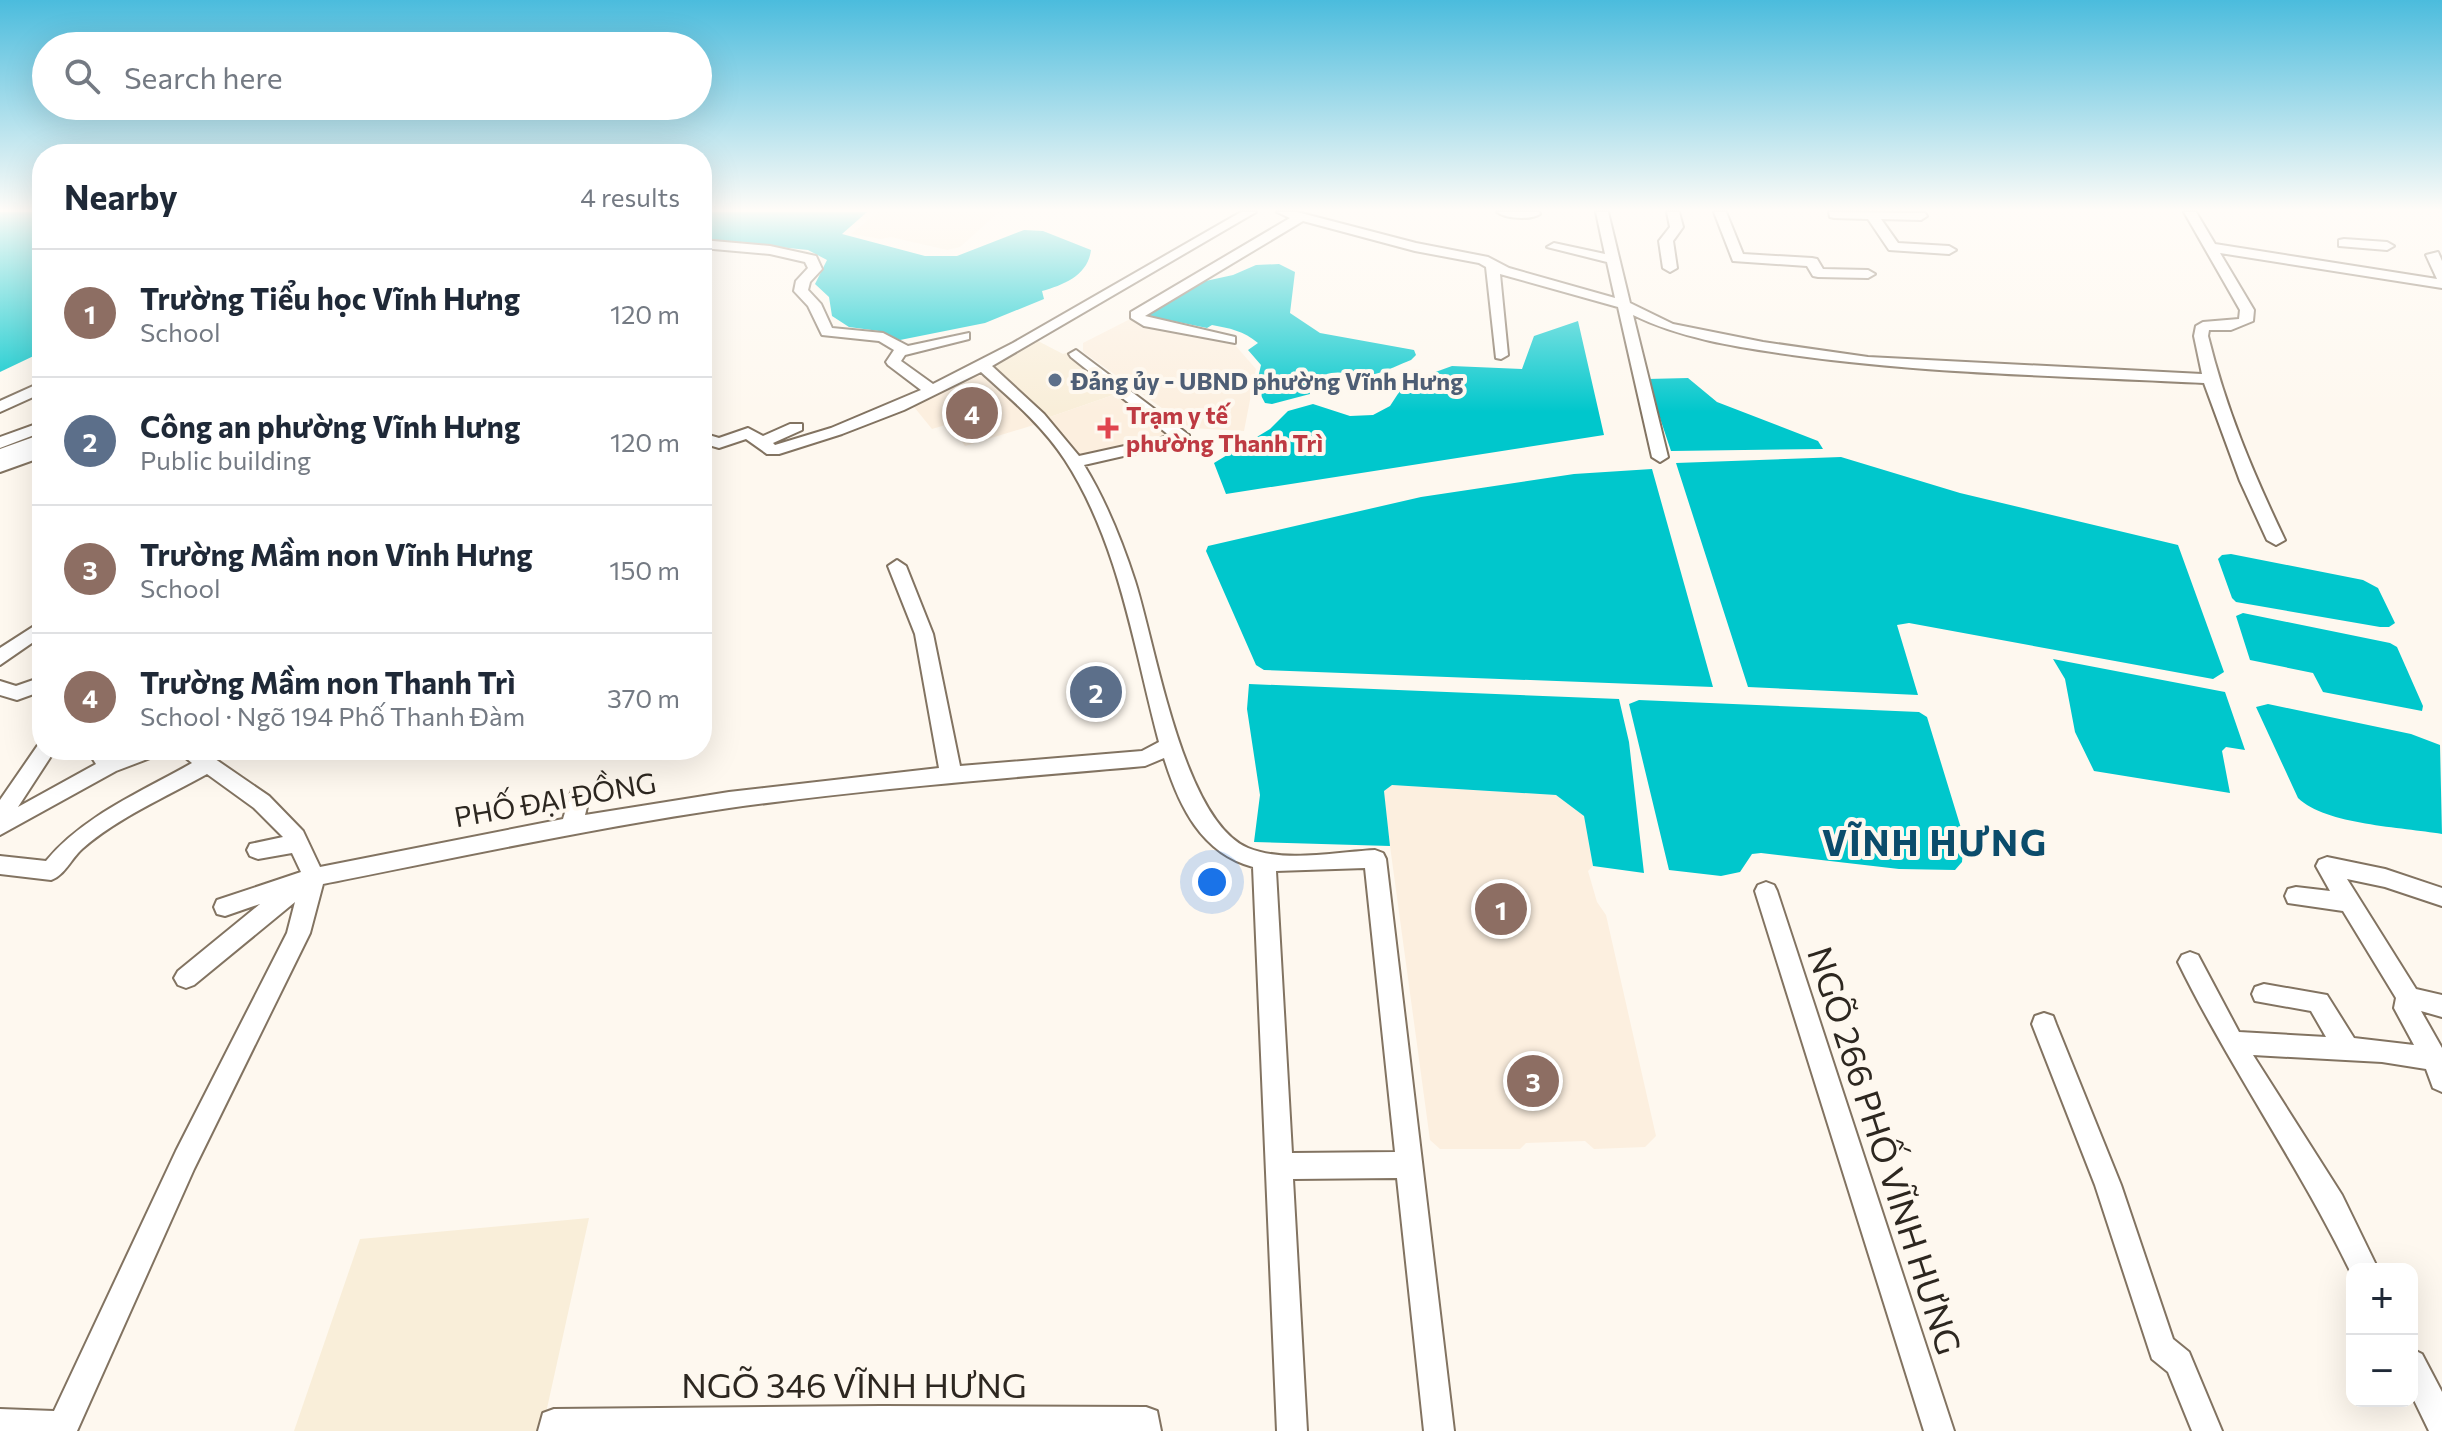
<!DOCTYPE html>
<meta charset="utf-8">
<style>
body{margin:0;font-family:Commissioner,sans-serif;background:#f2f2f3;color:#1f2937}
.controls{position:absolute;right:24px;bottom:24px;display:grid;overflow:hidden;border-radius:16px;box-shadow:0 8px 32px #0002}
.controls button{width:72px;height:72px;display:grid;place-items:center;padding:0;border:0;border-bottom:2px solid #e0e1e3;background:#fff;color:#1f2937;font:40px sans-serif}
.you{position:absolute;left:1212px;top:882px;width:28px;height:28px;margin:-20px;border:6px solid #fff;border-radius:50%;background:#1a73e8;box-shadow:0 0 0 12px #1a73e833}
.badge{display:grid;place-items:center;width:52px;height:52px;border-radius:50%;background:#111827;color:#fff;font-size:26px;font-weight:700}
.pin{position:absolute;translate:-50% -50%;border:4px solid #fff;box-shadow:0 2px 8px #0006}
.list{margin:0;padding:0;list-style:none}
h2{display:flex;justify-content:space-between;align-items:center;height:104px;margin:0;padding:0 32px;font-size:34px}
h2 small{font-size:26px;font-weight:400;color:#747a83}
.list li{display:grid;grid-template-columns:52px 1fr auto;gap:24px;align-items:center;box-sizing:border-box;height:128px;padding:0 32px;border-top:2px solid #e0e1e3}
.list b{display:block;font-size:30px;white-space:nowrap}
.list p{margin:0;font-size:26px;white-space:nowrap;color:#747a83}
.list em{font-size:26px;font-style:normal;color:#747a83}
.icon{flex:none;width:44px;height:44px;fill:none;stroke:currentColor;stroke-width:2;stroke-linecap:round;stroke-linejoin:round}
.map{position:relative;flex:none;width:2442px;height:1431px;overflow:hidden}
.search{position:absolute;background:#fff;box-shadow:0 8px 32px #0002;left:32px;top:32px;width:680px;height:88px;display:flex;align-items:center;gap:20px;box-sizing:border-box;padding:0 28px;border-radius:44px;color:#747a83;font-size:30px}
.panel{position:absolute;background:#fff;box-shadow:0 8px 32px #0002;left:32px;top:144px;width:680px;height:616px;border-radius:32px}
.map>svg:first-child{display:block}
.commercial{fill:#f9eed9}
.built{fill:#fcefdf}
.water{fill:#00c7cc}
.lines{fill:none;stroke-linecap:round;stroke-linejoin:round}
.minor-casing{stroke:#827361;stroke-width:4}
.major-casing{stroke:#827361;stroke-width:4}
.minor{fill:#fff;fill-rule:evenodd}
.major{fill:#fff;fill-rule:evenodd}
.service-dot{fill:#5c6f8a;stroke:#fef8ef;stroke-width:3}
.health-dot{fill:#e0444e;stroke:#fef8ef;stroke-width:3}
.labels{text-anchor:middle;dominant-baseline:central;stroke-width:8;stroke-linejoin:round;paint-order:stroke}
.far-service-label{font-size:24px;font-weight:bold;fill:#4e5e75;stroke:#fef8ef;text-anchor:start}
.far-health-label{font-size:24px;font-weight:bold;fill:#be3a42;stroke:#fef8ef;text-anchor:start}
.street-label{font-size:28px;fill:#2d2720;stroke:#fef8ef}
.near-street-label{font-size:34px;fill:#2d2720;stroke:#fef8ef}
.district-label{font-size:36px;font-weight:bold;letter-spacing:2px;fill:#0b4c6b;stroke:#fef8ef}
</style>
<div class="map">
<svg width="2442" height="1431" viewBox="0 0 2442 1431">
<rect width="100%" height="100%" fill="#fef8ef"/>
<path class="commercial" d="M1038,341L1063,354L1069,352L1119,393L1047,418L993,366Z
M589,1218L542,1431H294L360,1239Z"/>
<path class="built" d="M878,212H999L960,247L947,250L891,237L881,239L851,234Z
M1136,316L1228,337L1256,369L1244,431L1190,428L1083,352V343Z
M974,375L986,376L1037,424L965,446L949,424L932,429L910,402Z
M1119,393L1173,438L1078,458L1047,418Z
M1392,785L1556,795L1584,816L1593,866L1588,871L1597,902L1606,915L1656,1136L1645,1147L1594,1149L1585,1141L1526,1143L1520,1149H1440L1430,1140L1390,846L1384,791Z"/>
<path class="water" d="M0,212H42V352L0,372Z
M702,212H867L842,234L925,256H957L1024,230L1043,231L1091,250C1088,275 1064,285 1042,291L1044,299L985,323L900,340L879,331L849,327L832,316L829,297L815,284L827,260L808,250L702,239Z
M1279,264L1295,272L1290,313L1320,333L1414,350L1416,355L1411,360C1400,364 1387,371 1375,374C1348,379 1336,362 1308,385L1310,394L1272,404L1265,403L1256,386L1261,365L1248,350L1258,343C1244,331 1229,328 1212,325L1207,328L1144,315L1201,282L1233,275L1256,265Z
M1578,321L1604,435L1226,494L1214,463L1270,429L1288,411L1313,404L1350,416L1373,415L1390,406L1405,383L1452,366L1522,369L1534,336Z
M1688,378L1717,402L1818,441L1823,449L1671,451L1647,379Z
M1841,457L1960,493L2178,545L2224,672L2213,679L1909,623L1897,625L1918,695L1748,687L1676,463Z
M1652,469L1713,687L1264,670L1256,665L1206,551L1208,546L1421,497L1574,474Z
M2231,554L2363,580L2378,588L2395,623L2389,627H2380L2236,602L2232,598L2218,559L2222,555Z
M2243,613L2390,643L2397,647L2423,706L2422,711L2323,692L2313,673L2250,660L2236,616Z
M2053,659L2225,692L2245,750L2226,747L2222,751L2230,793L2094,771L2075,732L2065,679Z
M1249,684L1619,699L1629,742L1644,873L1593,866L1584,816L1556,795L1392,785L1384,791L1390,846L1254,842L1260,795L1247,709Z
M1639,700L1919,712L1927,717L1964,838L1962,862L1955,870L1899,869L1761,853L1752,854L1740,872L1721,876L1669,870L1629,704Z
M2268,704L2411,734L2440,745L2442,834C2402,827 2326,825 2298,798L2256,707Z"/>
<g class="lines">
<defs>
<path id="minor" d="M1241,212H1256L992,366L1044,414L1079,456L1170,436L1071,357L1069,354L1076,350L1189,435V441L1084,465C1106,501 1122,541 1135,581C1156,647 1183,821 1248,848C1285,863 1336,852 1375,850L1383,853L1386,859L1454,1431H1424L1397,1178L1293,1179L1307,1431H1277L1253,867C1201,853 1179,806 1164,758L1145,766C1006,778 867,789 729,808C593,828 458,857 323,884L310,933L194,1169L77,1431H0V1409L54,1411L176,1151L287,933L295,902L194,985L186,988L178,985L174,978L178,971L260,904L225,916L217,914L214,907L217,900L301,872L292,853L258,859L250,856L247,850L250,844L283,837L254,808L207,774C166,797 117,818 82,849C71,859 65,875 51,880L0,874V856L46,861C83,816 141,792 192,763L176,750H202L269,796L303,831L320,867L563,819L572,789H586L590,795L585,815L729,792L939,768L915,634L888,566L897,560L906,566L933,634L960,766L1142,751L1159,742C1134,648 1119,543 1065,460C1043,426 1011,399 981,372L904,410L842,434L779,454H767L746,439L719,448L702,443V433L719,438L748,428L763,436L790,424H802V430L773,443L775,445L831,428L921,390L888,365L886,362L894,350L879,341L822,335L808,306L794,291L796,281L808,268L805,262L770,254L702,248V240L770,246L816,256L822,269L810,282L808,290L821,304L832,328L883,333L908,346L969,333V339L905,355L901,361L933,384L1013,343ZM1365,868L1395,1152L1292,1153L1276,871Z
M1277,212H1297L1416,243L1488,257L1509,268L1615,298L1607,262L1547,247L1554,243L1605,254L1596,212H1608L1630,303L1673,324L1763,342L1868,357L2202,374L2194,336L2196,326L2203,322L2239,319L2240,310L2184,212H2196L2215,244L2437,279L2426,255L2438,252L2442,261V288L2220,253L2254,310L2253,321L2231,330H2209L2208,336C2226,409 2252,471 2285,540L2276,545L2267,540L2240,481L2204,383C2067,376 1928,374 1792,355C1738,347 1682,339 1633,315L1668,457L1660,462L1652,457L1618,307L1500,274L1508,355L1501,359L1496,358L1486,267L1479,263L1415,251L1303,221L1145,316L1235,337V343L1144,326L1131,318V312L1290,218Z
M1497,212H1539L1540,214C1531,220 1506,219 1497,212Z
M1667,212H1679L1683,227L1673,241L1677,268L1670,272L1663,268L1659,241L1670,227Z
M1714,212H1726L1743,254L1812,258L1817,259L1823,269L1868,270L1875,274L1868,278L1818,277L1813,276L1807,266L1733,261Z
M1829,212L1925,213L1927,216L1921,220L1881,219L1898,243L1949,246L1956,250L1949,254L1889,250L1868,219L1834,218L1830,217Z
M2344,239L2387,242L2394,246L2387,250L2339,246V240Z
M42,382V393L0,412V401Z
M42,422V432L0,448V437Z
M42,446V457L0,472V461Z
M42,621V636L0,665V648Z
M42,677V691L17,700L0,695V681L16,686Z
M42,743V750H55L18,807L96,764L87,750H108L113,756L130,750H161L158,755L116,771L0,835V800L38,745Z
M2327,857L2385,869L2442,888V906L2385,887L2347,879L2416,989L2442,995V1017L2421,1011L2442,1048V1092L2433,1088L2426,1069L2382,1062L2253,1055L2342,1195L2378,1269H2352V1275C2300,1167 2231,1070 2178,962L2182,955L2190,952L2198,955L2239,1032L2326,1037L2311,1011L2255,1001L2252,994L2255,987L2264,984L2327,995L2354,1038L2414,1045L2394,1008L2396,998L2343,911L2288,903L2285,896L2288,889L2296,887L2330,891L2316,866L2319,860Z
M1766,882L1774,885L1777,891L1954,1431H1924L1755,891L1758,885Z
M2044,1013L2053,1016L2056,1024L2121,1185L2173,1339L2189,1352L2222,1431H2192L2168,1372L2152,1359L2095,1185L2032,1024L2035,1016Z
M2412,1349L2422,1354L2442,1392V1431H2429L2412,1396Z
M881,1406L1146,1407L1157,1411L1161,1431H538L543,1413L554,1409Z"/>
<path id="major" d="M42,434V447L0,462V449Z"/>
</defs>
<use href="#minor" class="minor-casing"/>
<use href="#major" class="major-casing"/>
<use href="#minor" class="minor"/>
<use href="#major" class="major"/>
</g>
<linearGradient id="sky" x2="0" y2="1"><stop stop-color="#4bbcdd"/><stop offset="0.51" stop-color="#fffcf8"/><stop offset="1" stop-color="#fffcf8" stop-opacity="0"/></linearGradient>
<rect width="2442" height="412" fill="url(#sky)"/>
<circle class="service-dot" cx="1055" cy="380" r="8"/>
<path class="health-dot" d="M1104 416h8v8h8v8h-8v8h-8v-8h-8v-8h8z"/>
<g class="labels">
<g class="far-service-label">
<text x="1071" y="380">Đảng ủy - UBND phường Vĩnh Hưng</text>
</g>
<g class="far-health-label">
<text x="1126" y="414">Trạm y tế<tspan x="1126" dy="28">phường Thanh Trì</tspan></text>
</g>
<g class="street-label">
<text transform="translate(555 799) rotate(-10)">PHỐ ĐẠI ĐỒNG</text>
</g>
<g class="near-street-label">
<text transform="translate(1886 1150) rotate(72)">NGÕ 266 PHỐ VĨNH HƯNG</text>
<text x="854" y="1384">NGÕ 346 VĨNH HƯNG</text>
</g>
<g class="district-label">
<text x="1935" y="841">VĨNH HƯNG</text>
</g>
</g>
</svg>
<div class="controls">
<button>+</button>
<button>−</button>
</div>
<div class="you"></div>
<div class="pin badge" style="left:1501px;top:909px;background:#8d6e63">1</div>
<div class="pin badge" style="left:1096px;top:692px;background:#5c6f8a">2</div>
<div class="pin badge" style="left:1533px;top:1081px;background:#8d6e63">3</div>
<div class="pin badge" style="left:972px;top:413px;background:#8d6e63">4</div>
<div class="search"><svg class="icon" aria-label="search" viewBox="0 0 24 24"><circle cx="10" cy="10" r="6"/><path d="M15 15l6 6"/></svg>Search here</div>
<section class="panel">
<h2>Nearby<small>4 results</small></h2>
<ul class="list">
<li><span class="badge" style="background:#8d6e63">1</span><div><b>Trường Tiểu học Vĩnh Hưng</b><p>School</p></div><em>120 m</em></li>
<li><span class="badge" style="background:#5c6f8a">2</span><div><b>Công an phường Vĩnh Hưng</b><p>Public building</p></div><em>120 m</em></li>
<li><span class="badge" style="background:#8d6e63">3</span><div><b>Trường Mầm non Vĩnh Hưng</b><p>School</p></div><em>150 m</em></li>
<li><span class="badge" style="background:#8d6e63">4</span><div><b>Trường Mầm non Thanh Trì</b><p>School · Ngõ 194 Phố Thanh Đàm</p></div><em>370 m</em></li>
</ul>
</section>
</div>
